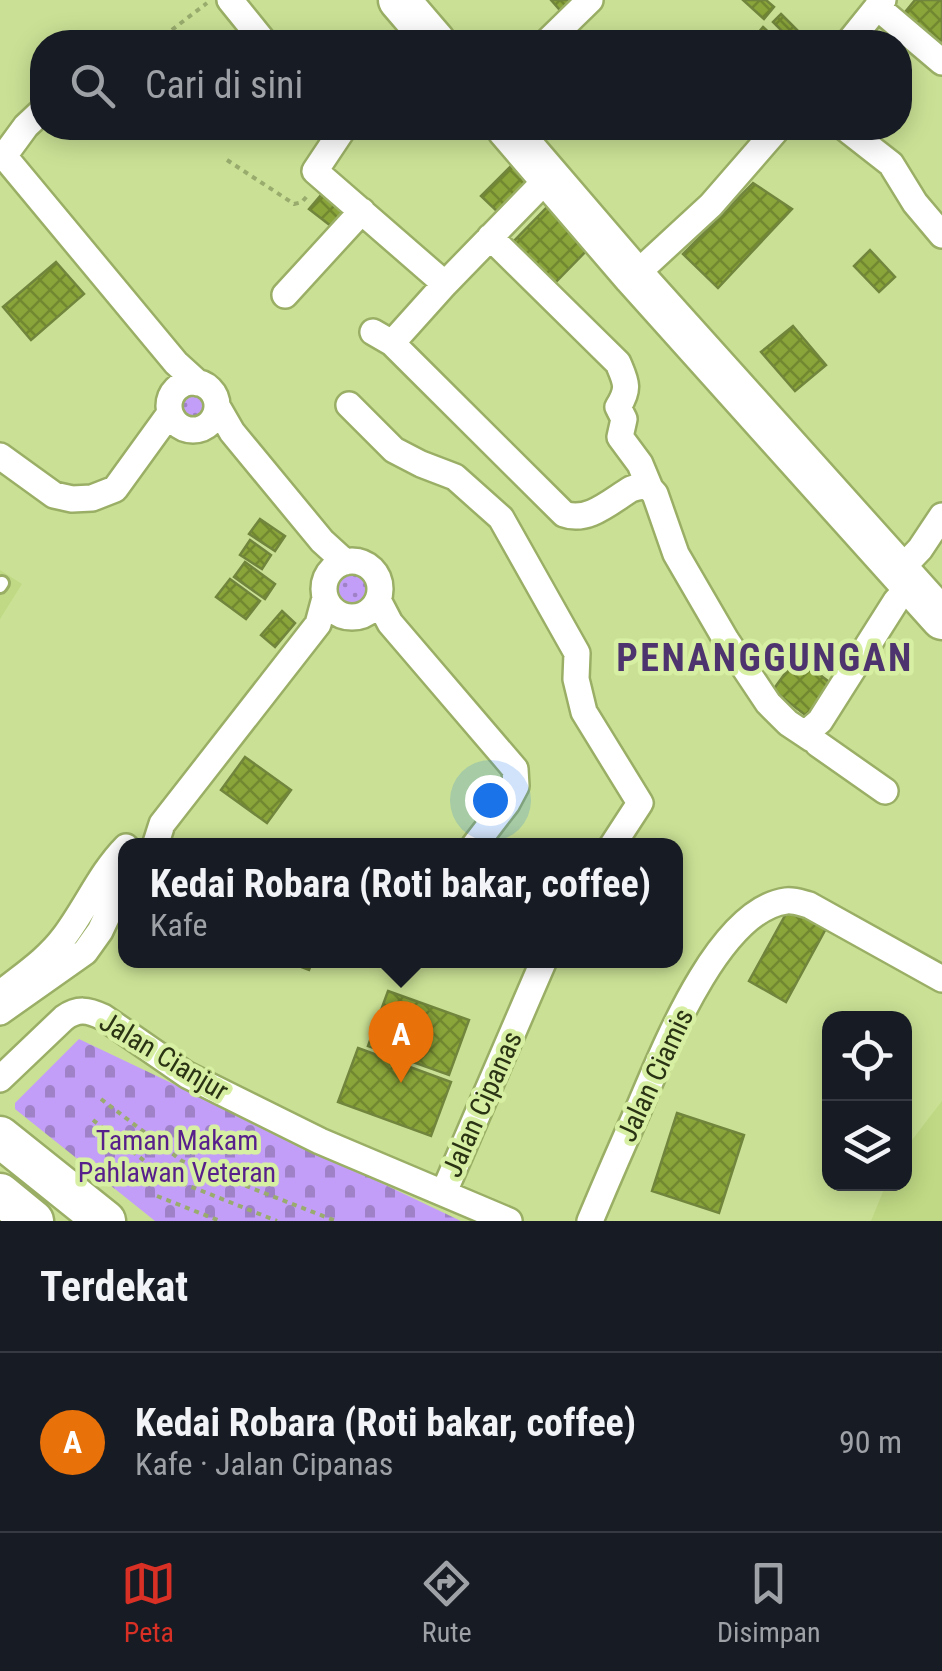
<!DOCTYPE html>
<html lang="id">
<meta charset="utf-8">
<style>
body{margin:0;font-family:"Roboto Condensed",sans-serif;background:#20242c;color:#f1f3f6}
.controls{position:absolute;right:30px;bottom:30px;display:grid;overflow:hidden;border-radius:20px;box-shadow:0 5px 25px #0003}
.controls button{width:90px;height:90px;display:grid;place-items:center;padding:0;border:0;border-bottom:2px solid #363941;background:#171b24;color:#f1f3f6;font:50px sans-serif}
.you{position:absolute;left:490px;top:800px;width:35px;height:35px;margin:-25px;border:8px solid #fff;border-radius:50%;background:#1a73e8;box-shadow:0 0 0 15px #1a73e833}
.badge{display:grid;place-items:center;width:65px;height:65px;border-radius:50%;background:#d93025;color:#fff;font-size:32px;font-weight:700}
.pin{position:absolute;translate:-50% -82px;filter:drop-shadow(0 2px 5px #0008)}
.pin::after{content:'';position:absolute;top:52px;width:35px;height:30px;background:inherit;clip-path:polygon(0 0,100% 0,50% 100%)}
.popup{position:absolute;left:118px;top:838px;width:565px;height:130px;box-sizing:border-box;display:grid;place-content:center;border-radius:20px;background:#171b24;filter:drop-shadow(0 2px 8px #0005);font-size:32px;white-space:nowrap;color:#9ea1a6}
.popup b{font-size:38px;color:#f1f3f6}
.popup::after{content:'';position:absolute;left:50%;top:100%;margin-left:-20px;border:20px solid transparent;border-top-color:#171b24}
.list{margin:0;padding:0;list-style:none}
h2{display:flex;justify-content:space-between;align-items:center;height:130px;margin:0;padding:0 40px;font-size:42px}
h2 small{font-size:32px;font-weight:400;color:#9ea1a6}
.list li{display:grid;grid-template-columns:65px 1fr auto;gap:30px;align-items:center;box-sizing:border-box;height:180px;padding:0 40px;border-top:2px solid #363941}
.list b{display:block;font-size:38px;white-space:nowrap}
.list p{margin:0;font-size:32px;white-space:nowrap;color:#9ea1a6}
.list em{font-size:32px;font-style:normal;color:#9ea1a6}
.icon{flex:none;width:55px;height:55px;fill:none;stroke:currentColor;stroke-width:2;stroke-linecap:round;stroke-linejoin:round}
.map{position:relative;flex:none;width:942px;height:1221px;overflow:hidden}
.search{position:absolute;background:#171b24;box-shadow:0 5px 25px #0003;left:30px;right:30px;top:30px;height:110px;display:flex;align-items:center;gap:25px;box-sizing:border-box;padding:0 35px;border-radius:40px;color:#9ea1a6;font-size:38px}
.sheet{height:310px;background:#171b24}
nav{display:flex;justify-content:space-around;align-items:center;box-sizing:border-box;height:140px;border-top:2px solid #363941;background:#171b24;font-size:28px;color:#9ea1a6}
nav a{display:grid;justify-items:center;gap:5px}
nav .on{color:#d93025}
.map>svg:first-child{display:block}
.built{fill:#bfd984}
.cemetery{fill:url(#cemetery-stones)}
.garden{fill:url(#garden-dots)}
.building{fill:url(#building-cross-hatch);stroke:#71853c;stroke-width:2.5}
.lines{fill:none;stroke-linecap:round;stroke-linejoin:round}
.service-casing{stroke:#9aaf65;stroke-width:18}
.minor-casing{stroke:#9aaf65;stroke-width:30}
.primary-casing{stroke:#9aaf65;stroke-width:45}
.path{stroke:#99ac6e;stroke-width:4;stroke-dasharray:5 5;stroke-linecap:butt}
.service{stroke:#fff;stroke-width:12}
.minor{stroke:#fff;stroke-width:25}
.primary{stroke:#fff;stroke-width:40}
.labels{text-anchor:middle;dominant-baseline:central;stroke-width:9;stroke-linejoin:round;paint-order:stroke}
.street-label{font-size:28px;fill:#2a3314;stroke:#d7efa2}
.park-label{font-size:28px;fill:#571f8b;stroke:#d7efa2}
.district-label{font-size:38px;font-weight:bold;letter-spacing:2.5px;fill:#4e346f;stroke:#d7efa2}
</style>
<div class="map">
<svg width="942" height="1221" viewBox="0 0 942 1221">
<defs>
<pattern id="cemetery-stones" width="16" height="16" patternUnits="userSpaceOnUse" patternTransform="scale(2.5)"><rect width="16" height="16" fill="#c39ef8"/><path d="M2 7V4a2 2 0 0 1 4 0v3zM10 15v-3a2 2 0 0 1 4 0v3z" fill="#9f81c8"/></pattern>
<pattern id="garden-dots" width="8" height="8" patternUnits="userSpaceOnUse" patternTransform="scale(2.5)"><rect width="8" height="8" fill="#c39ef8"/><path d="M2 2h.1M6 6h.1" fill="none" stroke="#9f81c8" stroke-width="1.8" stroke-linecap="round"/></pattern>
<pattern id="building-cross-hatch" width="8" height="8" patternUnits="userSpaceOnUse" patternTransform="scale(2.5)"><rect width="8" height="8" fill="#8aa53a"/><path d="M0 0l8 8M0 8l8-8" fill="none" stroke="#718730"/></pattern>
</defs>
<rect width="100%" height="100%" fill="#cae195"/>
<path class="built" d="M0,570L22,584L0,619Z
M942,1101V1221H871L886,1184H904L905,1149Z"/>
<path class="cemetery" d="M79,1039L461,1221H155L15,1109V1103Z"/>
<path class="garden" d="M179 406a14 14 0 1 1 28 0a14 14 0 1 1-28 0Z
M335 589a17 17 0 1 1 34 0a17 17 0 1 1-34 0Z"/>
<path class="building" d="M551,0H581L565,16Z
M743,0H766L774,7L764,19Z
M915,0H942V39L937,46L901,17Z
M781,14L805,38L800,42H793L773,22Z
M763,27L778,41L776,42H755L752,40Z
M515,162L535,181L502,216L481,196Z
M753,183L792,209L718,288L683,254Z
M327,188L357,212L340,233L309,209Z
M550,204L592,245L551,287L509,246Z
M870,250L895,277L879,292L854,266Z
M56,262L84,294L31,340L3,307Z
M793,326L826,365L795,391L761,352Z
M260,519L285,536L275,551L249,534Z
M250,540L271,555L262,569L240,555Z
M245,562L275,584L265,599L234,577Z
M230,579L260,601L246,619L216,597Z
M282,611L295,623L275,647L261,635Z
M797,657L833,685L808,717L773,690Z
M245,757L291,790L267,823L221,790Z
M792,903L829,923L786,1002L749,981Z
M283,960H313L309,970Z
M388,991L469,1020L449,1075L368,1046Z
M358,1048L451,1082L431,1136L338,1102Z
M677,1113L744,1135L719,1213L652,1191Z"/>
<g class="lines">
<defs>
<path id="service" d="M0,586L2,583"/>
<path id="minor" d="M230,0L264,42
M877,7L942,62
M547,42L590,0
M849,42L883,0
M337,128L341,132L315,171L445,284
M845,128L891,164L915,203L942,235
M4,156L26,126L42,111
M0,157L4,156L176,363L198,383
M490,237L618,363C626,382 630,388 618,407L624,419L620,437L640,464L650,488
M634,276L711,205L778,128
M285,295L362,211
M373,332L392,343L564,514C588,523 611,501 631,489C642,485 648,485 655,494L676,554L726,640L768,703L788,723L812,739
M392,343L445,284L548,178
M169 406a24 24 0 1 1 48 0a24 24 0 1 1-48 0Z
M349,405L394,450L421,464L455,477L501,518L577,653L576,679L584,712L640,803L612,846
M217,406L232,432L322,541L345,562
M0,456L54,495L72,499L92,498L115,489L170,413
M324 589a28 28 0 1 1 56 0a28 28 0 1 1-56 0Z
M898,572L920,549L942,516
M378,600L390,623L515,769L516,786L507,803L474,846
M805,734L820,721L896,601L910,586
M818,744L885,791
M155,846L162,824L318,624L325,598
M0,994C22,976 47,960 64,937C86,908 101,872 126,847
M0,1012L85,952L100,931L116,897L126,886
M0,1079L64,1018C78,1008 88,1010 103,1017L187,1075L320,1141L509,1221
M444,1192L544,960
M590,1221C606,1183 622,1146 639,1108C663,1052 718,910 786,901C794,900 801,903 809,905L942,979"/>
<path id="primary" d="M399,0L435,42
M507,128L634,276L942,619
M0,1137L105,1221
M0,1194L33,1221"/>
</defs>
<use href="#service" class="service-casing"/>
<use href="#minor" class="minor-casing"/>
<use href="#primary" class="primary-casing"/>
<path class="path" d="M156,42L207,3
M227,160L294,204L302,202L307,196
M101,1099L182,1161L336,1221
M93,1120L162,1175L277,1221
M157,1196L220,1221"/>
<use href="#service" class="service"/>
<use href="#minor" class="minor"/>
<use href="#primary" class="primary"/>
</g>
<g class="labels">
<g class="street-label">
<text transform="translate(164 1056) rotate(31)">Jalan Cianjur</text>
<text transform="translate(655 1075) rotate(-65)">Jalan Ciamis</text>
<text transform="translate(482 1104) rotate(-66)">Jalan Cipanas</text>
</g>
<g class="park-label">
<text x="177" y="1140">Taman Makam<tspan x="177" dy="32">Pahlawan Veteran</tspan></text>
</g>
<g class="district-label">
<text x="765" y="658">PENANGGUNGAN</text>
</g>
</g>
</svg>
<div class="controls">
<button><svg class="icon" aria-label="locate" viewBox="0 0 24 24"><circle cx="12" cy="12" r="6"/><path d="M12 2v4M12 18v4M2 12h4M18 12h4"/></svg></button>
<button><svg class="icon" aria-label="layers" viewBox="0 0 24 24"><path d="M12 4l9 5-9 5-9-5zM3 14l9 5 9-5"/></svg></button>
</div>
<div class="you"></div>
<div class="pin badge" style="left:401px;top:1083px;background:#e8710a">A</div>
<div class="popup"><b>Kedai Robara (Roti bakar, coffee)</b>Kafe</div>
<div class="search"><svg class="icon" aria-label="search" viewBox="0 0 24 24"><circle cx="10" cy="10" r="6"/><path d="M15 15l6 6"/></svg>Cari di sini</div>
</div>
<section class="sheet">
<h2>Terdekat<small></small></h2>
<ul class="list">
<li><span class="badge" style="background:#e8710a">A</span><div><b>Kedai Robara (Roti bakar, coffee)</b><p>Kafe · Jalan Cipanas</p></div><em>90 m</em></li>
</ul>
</section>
<nav>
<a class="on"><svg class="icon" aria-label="map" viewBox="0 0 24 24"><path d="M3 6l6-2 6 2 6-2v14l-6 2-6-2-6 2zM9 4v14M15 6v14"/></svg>Peta</a>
<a><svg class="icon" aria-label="directions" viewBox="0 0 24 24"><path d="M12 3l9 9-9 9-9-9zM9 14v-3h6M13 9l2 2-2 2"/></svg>Rute</a>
<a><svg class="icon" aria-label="saved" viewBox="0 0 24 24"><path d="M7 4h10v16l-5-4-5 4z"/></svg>Disimpan</a>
</nav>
